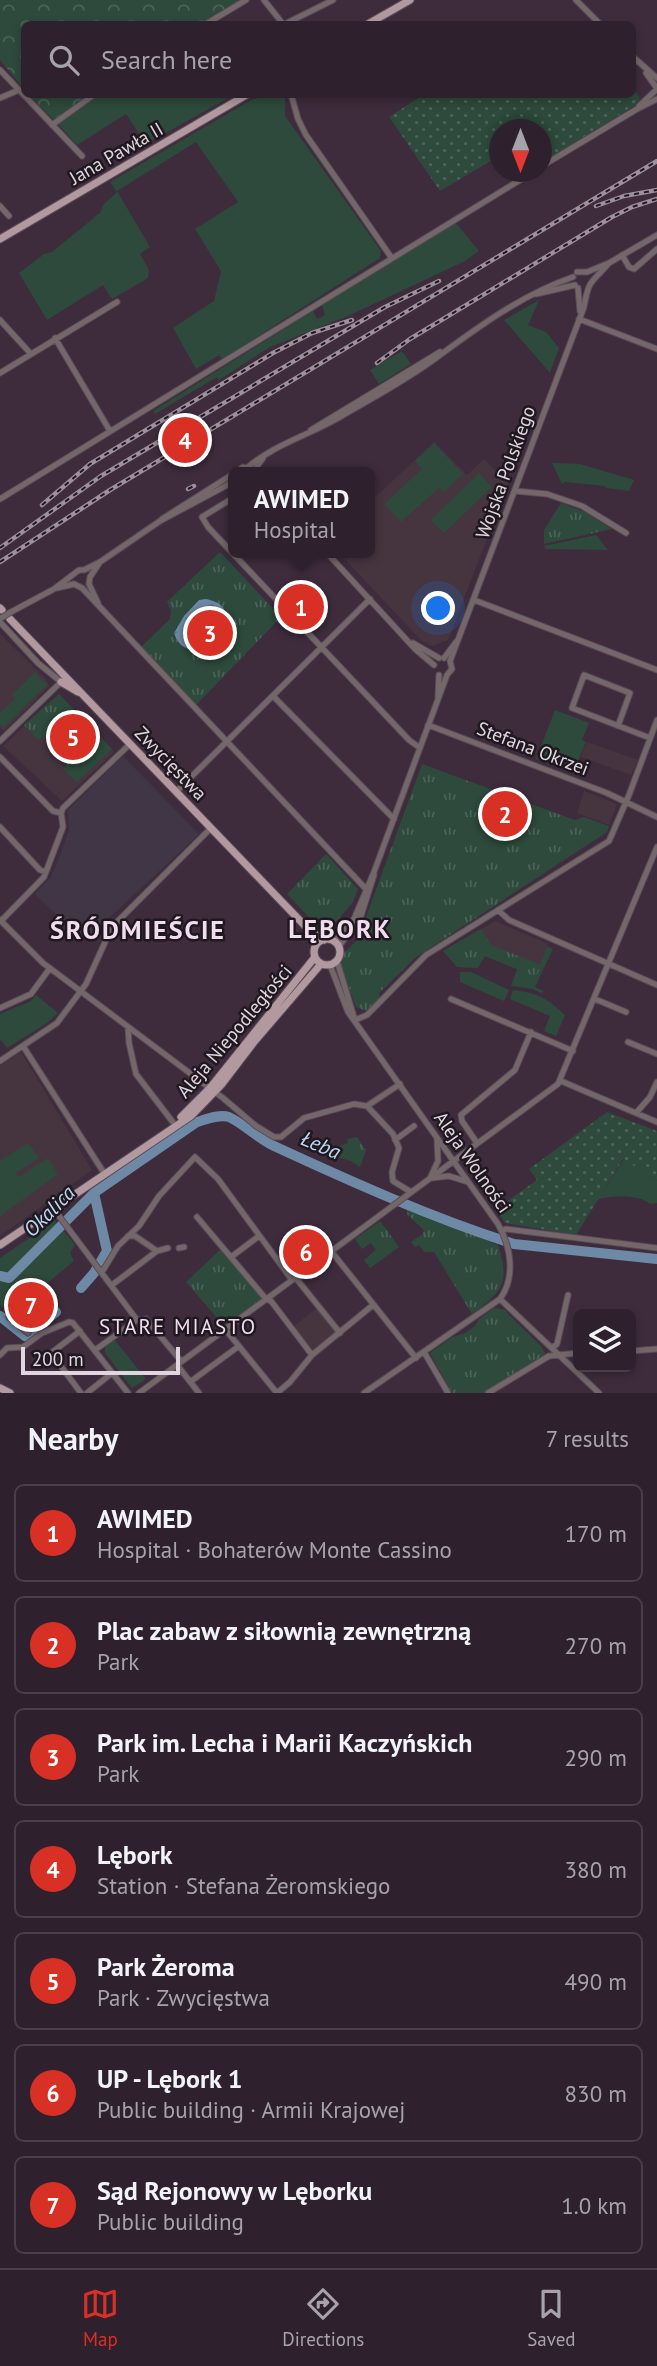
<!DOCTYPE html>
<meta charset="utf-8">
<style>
body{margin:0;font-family:"PT Sans",sans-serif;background:#362935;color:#f1f3f6}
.controls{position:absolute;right:21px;bottom:21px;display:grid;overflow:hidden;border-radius:10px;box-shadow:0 4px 10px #0003}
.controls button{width:63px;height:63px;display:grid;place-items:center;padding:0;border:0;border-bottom:2px solid #493e49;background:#2e212d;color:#f1f3f6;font:35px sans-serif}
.compass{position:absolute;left:489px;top:119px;width:63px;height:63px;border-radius:50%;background:#2e212d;box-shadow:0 4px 10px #0003;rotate:180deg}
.scale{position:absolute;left:21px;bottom:18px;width:159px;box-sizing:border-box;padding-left:7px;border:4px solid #e1d6e0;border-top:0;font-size:19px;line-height:24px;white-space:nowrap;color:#e1d6e0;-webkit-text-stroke:5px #20181f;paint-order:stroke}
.you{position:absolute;left:439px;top:609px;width:24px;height:24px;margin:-18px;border:5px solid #fff;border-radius:50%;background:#1a73e8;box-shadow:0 0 0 10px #1a73e833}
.badge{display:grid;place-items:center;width:46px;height:46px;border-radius:50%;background:#d93025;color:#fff;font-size:23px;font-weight:700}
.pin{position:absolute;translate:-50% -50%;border:4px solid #fff;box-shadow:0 2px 7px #0006}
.popup{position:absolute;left:228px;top:467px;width:147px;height:91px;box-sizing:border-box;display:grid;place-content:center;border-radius:10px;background:#2e212d;filter:drop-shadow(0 2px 5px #0005);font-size:23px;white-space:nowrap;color:#a7a3aa}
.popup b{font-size:26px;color:#f1f3f6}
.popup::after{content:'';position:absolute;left:50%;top:100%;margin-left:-14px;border:14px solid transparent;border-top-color:#2e212d}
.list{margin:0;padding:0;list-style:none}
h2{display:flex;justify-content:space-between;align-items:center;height:91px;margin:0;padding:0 28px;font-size:30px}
h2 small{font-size:23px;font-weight:400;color:#a7a3aa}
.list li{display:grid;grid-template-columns:46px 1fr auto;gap:21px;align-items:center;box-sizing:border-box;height:98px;margin:0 14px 14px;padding:0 14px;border:2px solid #493e49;border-radius:10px}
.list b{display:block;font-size:26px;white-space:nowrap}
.list p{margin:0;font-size:23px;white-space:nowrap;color:#a7a3aa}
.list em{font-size:23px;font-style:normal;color:#a7a3aa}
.icon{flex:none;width:38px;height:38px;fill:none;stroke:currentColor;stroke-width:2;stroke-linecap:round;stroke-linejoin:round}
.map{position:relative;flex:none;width:657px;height:1393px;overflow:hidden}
.search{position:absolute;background:#2e212d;box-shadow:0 4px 10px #0003;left:21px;right:21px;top:21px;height:77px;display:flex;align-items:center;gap:18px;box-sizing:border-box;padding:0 24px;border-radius:10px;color:#a7a3aa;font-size:26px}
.sheet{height:875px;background:#2e212d}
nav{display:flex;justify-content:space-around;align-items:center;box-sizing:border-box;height:98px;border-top:2px solid #493e49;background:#2e212d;font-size:19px;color:#a7a3aa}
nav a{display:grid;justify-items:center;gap:4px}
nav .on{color:#d93025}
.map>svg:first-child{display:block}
.education{fill:#46353f}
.medical{fill:#413645}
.grass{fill:#2d4a3c}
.forest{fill:url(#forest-crowns)}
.park{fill:url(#park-tufts)}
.garden{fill:url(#garden-dots)}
.water{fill:url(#water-ripples)}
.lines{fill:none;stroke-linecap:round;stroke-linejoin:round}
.river{stroke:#6d89a6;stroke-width:10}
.minor-casing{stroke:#5b4b5a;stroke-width:7}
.major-casing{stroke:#5b4b5a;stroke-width:9}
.minor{stroke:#73676a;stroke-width:5}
.major{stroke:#b2999f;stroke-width:7}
.rail-casing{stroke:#9d8f9c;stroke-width:4.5}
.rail{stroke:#20181f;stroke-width:2;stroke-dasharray:5;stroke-linecap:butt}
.minor-bridge-casing{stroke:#5b4b5a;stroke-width:7;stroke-linecap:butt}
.minor-bridge{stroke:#73676a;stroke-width:5}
.labels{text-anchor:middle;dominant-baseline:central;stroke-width:5;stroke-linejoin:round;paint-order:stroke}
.street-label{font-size:19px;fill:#e1d6e0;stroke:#20181f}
.water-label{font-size:21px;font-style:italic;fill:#bcd8f6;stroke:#20181f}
.neighbourhood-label{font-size:21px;letter-spacing:2px;fill:#f2dcef;stroke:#20181f}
.district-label{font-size:26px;font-weight:bold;letter-spacing:2px;fill:#f2dcef;stroke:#20181f}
</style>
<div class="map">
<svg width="657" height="1393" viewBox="0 0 657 1393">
<defs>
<pattern id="forest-crowns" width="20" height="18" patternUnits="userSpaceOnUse" patternTransform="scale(1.75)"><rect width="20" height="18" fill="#2d4a3c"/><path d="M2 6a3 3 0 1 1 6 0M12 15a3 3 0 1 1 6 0" fill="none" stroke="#4b6358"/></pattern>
<pattern id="park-tufts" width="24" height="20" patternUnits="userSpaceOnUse" patternTransform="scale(1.75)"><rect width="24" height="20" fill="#2d4a3c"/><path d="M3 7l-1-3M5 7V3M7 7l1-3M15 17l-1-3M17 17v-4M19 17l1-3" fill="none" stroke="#4b6358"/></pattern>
<pattern id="garden-dots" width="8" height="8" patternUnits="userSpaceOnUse" patternTransform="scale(1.75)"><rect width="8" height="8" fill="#2d4a3c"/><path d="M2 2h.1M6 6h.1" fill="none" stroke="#4b6358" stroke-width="1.8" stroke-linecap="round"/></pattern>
<pattern id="water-ripples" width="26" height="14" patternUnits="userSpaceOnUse" patternTransform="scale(1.75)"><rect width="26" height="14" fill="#6d89a6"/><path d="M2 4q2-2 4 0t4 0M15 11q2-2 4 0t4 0" fill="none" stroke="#5f6f83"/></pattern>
</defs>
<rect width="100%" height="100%" fill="#3e2c3c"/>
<path class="education" d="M434,442L467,475L484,459L508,484L448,640L432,646L422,641L339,553H369V503Z
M0,634L46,679L49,686L4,731L0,727Z
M59,694L114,752L62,801L3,746Z
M587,742L638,760L631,775L581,757Z
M584,791L617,804L609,825L577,813Z
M495,921L548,944L536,977L485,956L478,968L457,967L443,951Z
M21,1052L92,1170L0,1236V1066Z
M317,1308L335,1330V1333L313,1351L294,1326Z"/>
<path class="medical" d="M123,756L199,834L106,921L97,941L70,928L35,894L50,878L58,861L69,830L68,810Z"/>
<path class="grass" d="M92,95H234L146,144L126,114L77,145L59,125L58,118Z
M269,95H280L285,97V116L381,251L380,258L222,359L219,355L196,369L173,328L214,301L221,271L195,229L238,202L196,142L117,191L150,247L140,254L149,270L148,278L112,299L103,285L47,320L19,273L44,254L52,252L101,212L103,205L117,192L110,182L251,100Z
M456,223L479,251L465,261L348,316L270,347L219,380L217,377L155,414L153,411L313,311L317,319L325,315L322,305Z
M539,300L528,325L546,332L559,348L550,373L504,320Z
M402,351L411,364L379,384L370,370Z
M434,443L463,474L444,492L439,488L401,522L384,504L422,469L415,461Z
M552,463L580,464L634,480L629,491L606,488L605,486L565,482L562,484Z
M479,473L492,487L444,533L431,520Z
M596,535L608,550L546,549L544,546Z
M35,672L47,685L24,707L21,705L24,708L3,728L0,724V713L15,699L12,695Z
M555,710L589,723L582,740L586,742L573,773L536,759Z
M547,946L553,949L535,987L544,991L541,993L533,989L511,986L517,969L536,976Z
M460,972H471L509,990L504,1001L460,982Z
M513,990C538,993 547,998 565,1015L556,1036L544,1031L550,1016L510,999Z
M36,995L58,1013L47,1023L7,1048L0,1039V1014L31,1001Z
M28,1143L39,1158L16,1173L19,1177L48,1158L58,1174L0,1216V1161Z
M624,1159L657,1180V1203L650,1204C639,1194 612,1196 598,1199Z
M55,1220L75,1245L70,1253L74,1261L10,1314L0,1305V1258Z
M114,1339L146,1379L132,1388L105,1353V1345Z"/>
<path class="forest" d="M0,0H242L202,24H24V89L0,60Z
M29,95H92L58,118L59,125Z"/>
<path class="park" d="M561,503L585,512L612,529L544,544V530Z
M220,552L281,617L196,705L141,647L170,619L171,610L167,602Z
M59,694L112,749L77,782L63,769L68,761L44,736L39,740L24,725Z
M422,764L575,820L584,817L609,826L607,832L416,957L379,993L380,999L366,1011L356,1007L340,963L342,955L358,939Z
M326,854L358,889L353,902L329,930L320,929L287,894Z
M481,929L491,945L541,965L536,977L485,956L478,968L457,967L443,951Z
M357,1137L366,1150L360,1167L351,1161L321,1153L348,1143L347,1139Z
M407,1207L498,1245C510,1283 503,1291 472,1314L434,1252H424L419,1245L415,1247L411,1242L423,1234L424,1230L407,1214Z
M380,1221L399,1247L370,1268L364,1260L376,1250L371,1243L362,1249L355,1239Z
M221,1249L264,1299L226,1328L186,1282Z
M494,1308L506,1310L507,1313L541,1346L546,1355L484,1393H452L430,1353L453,1337L465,1333L475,1326L479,1319Z"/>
<path class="garden" d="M633,87L640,99L634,106L546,160L542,157V130H500L499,156L440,191L389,117L423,95L632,94Z
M607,1112L657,1131V1180L623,1159L576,1235L505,1223L496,1209L537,1180L529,1169Z"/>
<path class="water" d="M206,599C219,602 225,605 226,619L195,650C182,649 178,643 174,633L184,616L199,600Z"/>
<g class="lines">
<path class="river" d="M0,1276L9,1278L94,1193
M81,1288L94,1273L107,1251L94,1193L197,1122C207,1119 219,1114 229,1117C241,1122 259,1139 274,1146C352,1182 432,1218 514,1244L657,1259
M0,1316L25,1336L56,1312"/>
<defs>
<path id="minor" d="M264,0L283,24
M576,0L600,24
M206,24L246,0
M285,24L333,0
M632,56L657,78
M0,70L82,156
M646,73L656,87
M291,94L298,119L306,135L391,257
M0,98L19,90
M639,106L656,90
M52,125L95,94
M542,166L637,109L657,99
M0,206L9,216
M622,255L629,267L634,269L657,249
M577,272H587L609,263L657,235
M578,288L580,311
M536,294L575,285
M579,319L657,349
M0,320L31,354
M55,338L110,431
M0,373L117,302
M311,430L440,352
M247,468C276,443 313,434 345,414C376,396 408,379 436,358C478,327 523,294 573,277
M237,472L243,467L249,469
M253,472L263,458
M515,491L547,494L582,506L626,533
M233,498L202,517L208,527L409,740L420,748
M0,499L533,172
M162,519L233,474
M327,553L415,649L434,665
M74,584L82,588L366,889
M89,584L90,577L100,562
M89,584L98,603
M57,588L74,584
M474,600L657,670
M11,612L54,589L79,570H84L100,562L160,521L233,482
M0,622L38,663L61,682L0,741
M413,643L439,658
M444,658L456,642
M273,696L394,819
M438,697L439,675
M428,725L607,793L657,817
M618,726L630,693L584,675L572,708L650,738
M0,757L53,811L61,813
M177,791L370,599
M0,827L40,870L46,872
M498,910L509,920L657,985
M0,920L43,963L223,1098L256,1126L274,1137H281L304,1118L354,1104L367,1106L393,1134L399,1148L392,1172L393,1181L411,1192
M1,921L44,877L63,827L61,813L63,808L130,744
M334,941L354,919L374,872L447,675L452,669L450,661L584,307C589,278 591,284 609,263
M339,946L360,919L374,875
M337,961L354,1017
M330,965L348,1012L498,1224C511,1247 516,1277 500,1299L364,1393
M451,999L573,1051
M595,999L626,1012
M0,1008L31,994L50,968
M355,1020L367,1015L426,955L609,841L629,795L657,720
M128,1027L129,1043L136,1074L175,1125
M628,1042L657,1054
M23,1046L104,1173
M0,1061L57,1023L86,984L112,927L211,828
M561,1081L657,1122
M367,1106L400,1084
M636,1113L650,1097L657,1082
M395,1140L414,1126
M477,1143L462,1121L461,1115L515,1070L531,1032
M431,1176L438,1161L437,1139
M432,1178L449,1176L468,1182
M53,1208L137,1320
M197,1217L266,1299L271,1301L312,1355
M502,1231L506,1229L657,1248
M128,1236H135L157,1251
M179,1248L184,1247
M331,1251L416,1358
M231,1257L259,1236
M102,1272L118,1246L139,1226L159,1196L195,1157L218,1179L292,1280
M295,1277L340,1333
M112,1285L157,1251L168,1248
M500,1299L599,1393
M9,1317L28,1333
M225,1329L277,1393
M80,1331L51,1353L81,1393
M552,1348L557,1344L568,1295
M95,1350L137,1320L146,1319L181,1361
M631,1351L657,1349
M424,1352L448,1393
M0,1355L7,1348L23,1347L42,1333L69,1322L73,1323L128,1393
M177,1365L199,1393
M190,1382L239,1346
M87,1393L112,1373
M139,1393L558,1084L657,847
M277,1393L290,1382L312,1355L373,1305
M488,1393L549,1356L578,1353"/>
<path id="major" d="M368,24L410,0
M0,239L248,94
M0,608L2,610
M10,619L309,930L324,940
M61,682L78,692
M314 952a13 13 0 1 1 26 0a13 13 0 1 1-26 0Z
M181,1117L210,1088L315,957
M0,1245L191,1116L222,1084L254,1042L321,964
M0,1388L10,1393"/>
</defs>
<use href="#minor" class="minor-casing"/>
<use href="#major" class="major-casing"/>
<use href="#minor" class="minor"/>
<use href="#major" class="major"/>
<defs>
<path id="rail" d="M596,206L624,196L657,190
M377,363L410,339L612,217L632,207L657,199
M188,489L194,486
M42,505L90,464L273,353L312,333L352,320
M0,548L101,476L385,307L439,281
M0,562L110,490L657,161"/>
</defs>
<use href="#rail" class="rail-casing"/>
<use href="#rail" class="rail"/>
<defs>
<path id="minor-bridge" d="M1,618L11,612"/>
</defs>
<use href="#minor-bridge" class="minor-bridge-casing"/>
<use href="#minor-bridge" class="minor-bridge"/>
</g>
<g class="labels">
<g class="street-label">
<text transform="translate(116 153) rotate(-30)">Jana Pawła II</text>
<text transform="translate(505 472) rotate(-70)">Wojska Polskiego</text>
<text transform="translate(533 748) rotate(21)">Stefana Okrzei</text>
<text transform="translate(171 763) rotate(46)">Zwycięstwa</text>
<text transform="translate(234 1031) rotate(-50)">Aleja Niepodległości</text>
<text transform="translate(473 1162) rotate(55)">Aleja Wolności</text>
</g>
<g class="water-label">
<text transform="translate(321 1145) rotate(23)">Łeba</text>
<text transform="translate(49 1211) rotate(-45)">Okalica</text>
</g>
<g class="neighbourhood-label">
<text x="178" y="1326">STARE MIASTO</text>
</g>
<g class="district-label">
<text x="340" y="928">LĘBORK</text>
<text x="138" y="929">ŚRÓDMIEŚCIE</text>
</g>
</g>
</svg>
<div class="controls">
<button><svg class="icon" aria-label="layers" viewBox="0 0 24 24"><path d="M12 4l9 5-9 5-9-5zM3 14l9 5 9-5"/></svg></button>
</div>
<svg class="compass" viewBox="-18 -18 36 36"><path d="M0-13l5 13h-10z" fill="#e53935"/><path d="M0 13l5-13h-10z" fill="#a7a3aa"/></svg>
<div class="scale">200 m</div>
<div class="you"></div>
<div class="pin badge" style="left:301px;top:607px">1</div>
<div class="popup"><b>AWIMED</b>Hospital</div>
<div class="pin badge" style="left:505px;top:814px">2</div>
<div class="pin badge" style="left:210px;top:633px">3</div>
<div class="pin badge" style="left:185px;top:440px">4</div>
<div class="pin badge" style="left:73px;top:737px">5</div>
<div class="pin badge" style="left:306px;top:1252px">6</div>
<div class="pin badge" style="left:31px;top:1305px">7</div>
<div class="search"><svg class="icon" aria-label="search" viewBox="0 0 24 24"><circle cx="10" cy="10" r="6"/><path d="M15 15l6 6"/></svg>Search here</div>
</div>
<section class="sheet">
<h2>Nearby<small>7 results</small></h2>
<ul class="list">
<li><span class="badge">1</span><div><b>AWIMED</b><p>Hospital · Bohaterów Monte Cassino</p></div><em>170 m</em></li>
<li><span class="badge">2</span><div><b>Plac zabaw z siłownią zewnętrzną</b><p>Park</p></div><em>270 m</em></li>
<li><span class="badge">3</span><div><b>Park im. Lecha i Marii Kaczyńskich</b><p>Park</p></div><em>290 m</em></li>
<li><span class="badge">4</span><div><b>Lębork</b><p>Station · Stefana Żeromskiego</p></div><em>380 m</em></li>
<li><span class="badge">5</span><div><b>Park Żeroma</b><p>Park · Zwycięstwa</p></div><em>490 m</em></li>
<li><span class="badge">6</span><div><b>UP - Lębork 1</b><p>Public building · Armii Krajowej</p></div><em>830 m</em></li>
<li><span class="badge">7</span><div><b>Sąd Rejonowy w Lęborku</b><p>Public building</p></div><em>1.0 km</em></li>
</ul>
</section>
<nav>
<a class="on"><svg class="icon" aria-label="map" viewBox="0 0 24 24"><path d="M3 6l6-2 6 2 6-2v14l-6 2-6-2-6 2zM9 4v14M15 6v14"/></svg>Map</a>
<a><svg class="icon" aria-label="directions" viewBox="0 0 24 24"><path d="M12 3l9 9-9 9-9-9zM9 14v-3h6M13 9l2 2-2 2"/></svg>Directions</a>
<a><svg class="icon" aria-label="saved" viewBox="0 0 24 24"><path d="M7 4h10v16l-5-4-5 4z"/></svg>Saved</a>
</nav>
